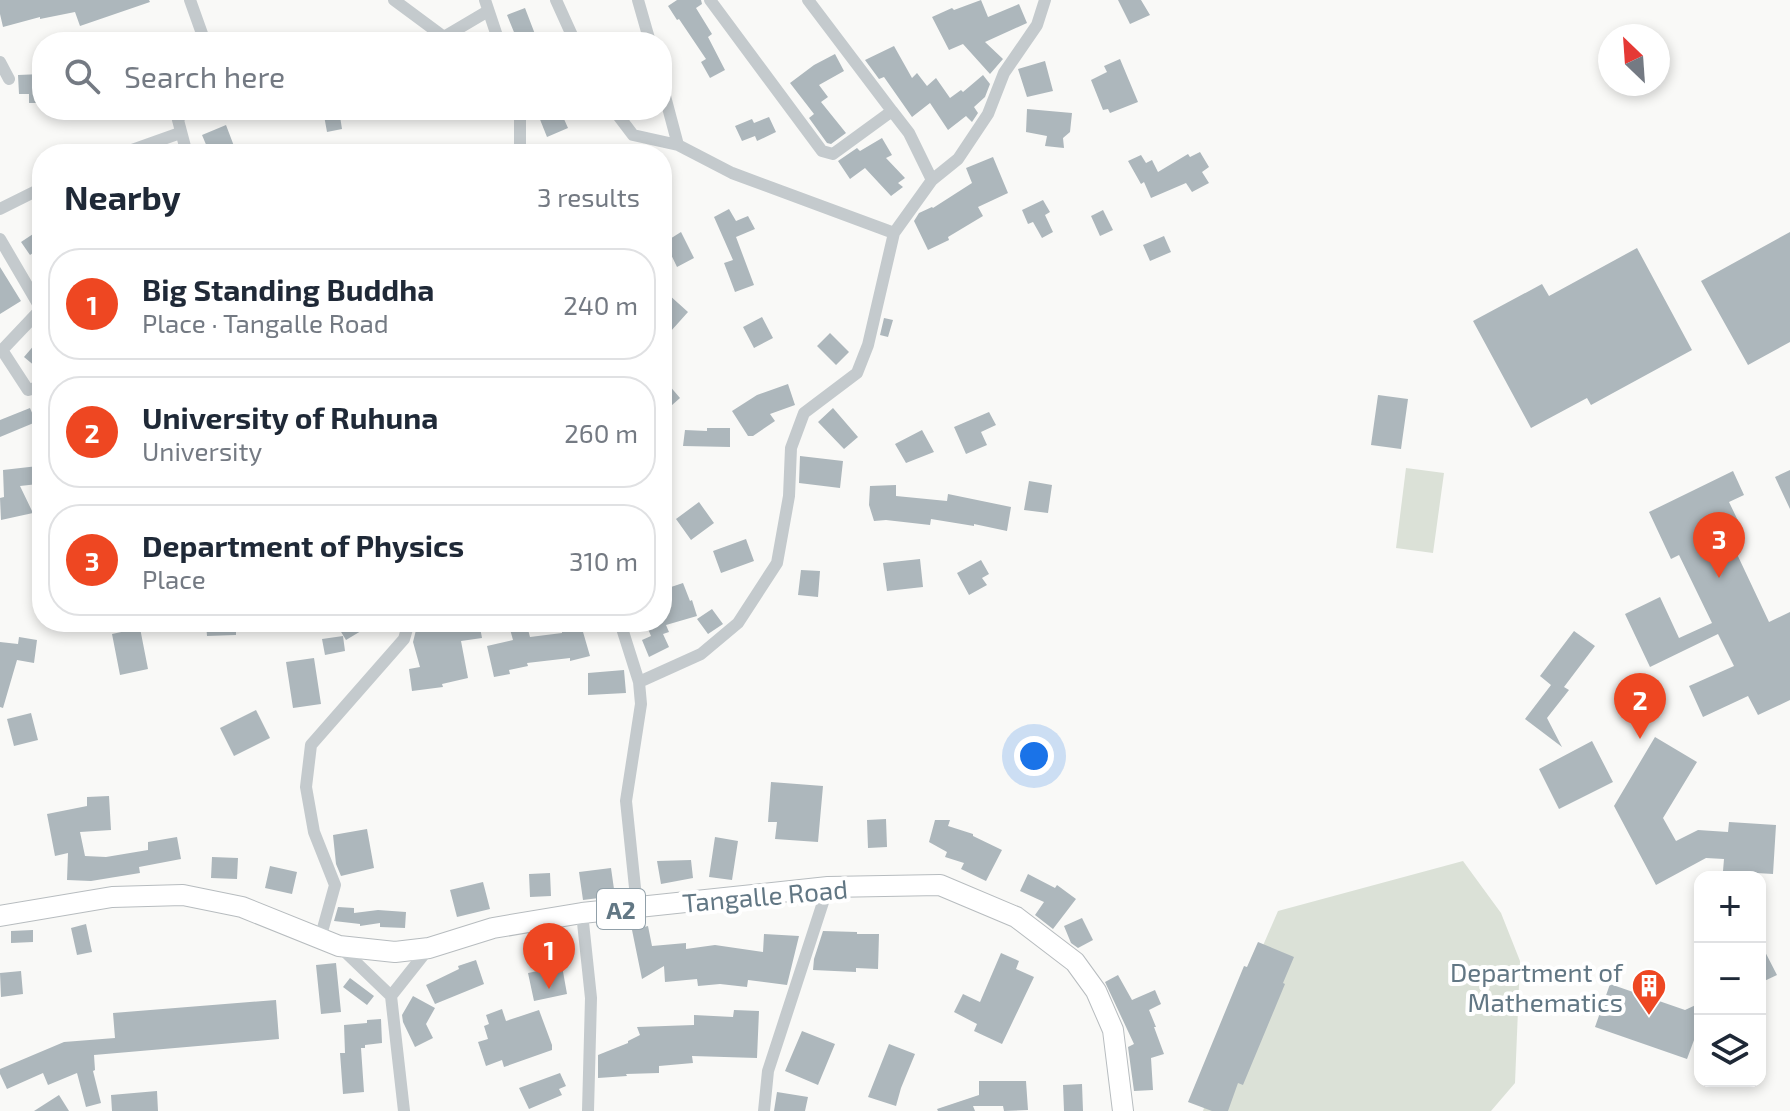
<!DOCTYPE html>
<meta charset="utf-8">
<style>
body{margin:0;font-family:"Exo 2",sans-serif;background:#f6f6f7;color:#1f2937}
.controls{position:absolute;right:24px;bottom:24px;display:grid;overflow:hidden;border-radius:16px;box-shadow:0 4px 12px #0003}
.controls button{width:72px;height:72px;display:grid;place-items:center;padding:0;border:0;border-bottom:2px solid #e0e1e3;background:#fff;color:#1f2937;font:40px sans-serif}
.compass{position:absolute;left:1598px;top:24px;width:72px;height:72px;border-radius:50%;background:#fff;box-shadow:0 4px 12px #0003;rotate:335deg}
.you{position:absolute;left:1034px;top:756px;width:28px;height:28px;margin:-20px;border:6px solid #fff;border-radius:50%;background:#1a73e8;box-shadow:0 0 0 12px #1a73e833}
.badge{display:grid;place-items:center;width:52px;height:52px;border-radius:50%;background:#ee4722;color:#fff;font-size:26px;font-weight:700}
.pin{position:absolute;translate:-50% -66px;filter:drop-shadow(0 2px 4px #0008)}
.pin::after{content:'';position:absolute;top:42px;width:28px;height:24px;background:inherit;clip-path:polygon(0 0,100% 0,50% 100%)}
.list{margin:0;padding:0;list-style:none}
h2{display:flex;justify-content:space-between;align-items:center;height:104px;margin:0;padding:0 32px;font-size:34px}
h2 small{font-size:26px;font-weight:400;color:#747a83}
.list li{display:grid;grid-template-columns:52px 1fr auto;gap:24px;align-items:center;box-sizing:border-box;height:112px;margin:0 16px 16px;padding:0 16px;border:2px solid #e0e1e3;border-radius:32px}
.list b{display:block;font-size:30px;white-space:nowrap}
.list p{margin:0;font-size:26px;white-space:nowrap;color:#747a83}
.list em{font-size:26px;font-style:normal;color:#747a83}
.icon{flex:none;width:44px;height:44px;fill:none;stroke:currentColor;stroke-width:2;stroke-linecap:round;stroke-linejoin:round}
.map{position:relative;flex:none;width:1790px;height:1111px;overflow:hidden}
.search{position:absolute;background:#fff;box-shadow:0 4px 12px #0003;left:32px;top:32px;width:640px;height:88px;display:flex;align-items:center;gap:20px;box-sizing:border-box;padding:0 28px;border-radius:32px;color:#747a83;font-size:30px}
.panel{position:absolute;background:#fff;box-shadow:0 4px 12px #0003;left:32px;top:144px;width:640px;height:488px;border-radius:32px}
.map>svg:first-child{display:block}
.green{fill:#dbe1d7}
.building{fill:#adb7bc}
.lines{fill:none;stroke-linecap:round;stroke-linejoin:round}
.trunk-casing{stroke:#b7bcbf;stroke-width:22}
.minor{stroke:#c4cacd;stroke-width:12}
.trunk{stroke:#fff;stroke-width:20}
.labels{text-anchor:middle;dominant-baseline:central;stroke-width:8;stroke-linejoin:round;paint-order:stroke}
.shield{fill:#fff;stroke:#91a0a9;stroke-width:2}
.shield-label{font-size:24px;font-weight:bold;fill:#627784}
.street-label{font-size:26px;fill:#627784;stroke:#fff}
.poi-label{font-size:26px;fill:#627784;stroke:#fff;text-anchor:end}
</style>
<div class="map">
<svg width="1790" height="1111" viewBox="0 0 1790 1111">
<rect width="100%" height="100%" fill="#f9f9f7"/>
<path class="green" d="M1406,468L1444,473L1433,553L1396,548Z
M1463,861L1501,913L1520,961L1515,1083L1491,1111H1203L1239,1001L1278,911Z"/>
<path class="building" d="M0,0H149L150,2L80,26L75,12L40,19V17L3,27L0,14Z
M677,0H701L702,4L696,8L712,34L708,37L725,70L710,78L701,62L706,59L679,19L677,20L668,6Z
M981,0L988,17L1019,4L1027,23L985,42L1003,59L990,74L963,44L949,50L932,17L952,8L954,10Z
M1118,0H1141L1150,15L1130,24Z
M525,8L538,42H518L507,15Z
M894,46L912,78L917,73L927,86L936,78L950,98L961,90L963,92L983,75L990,84L985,97L974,107L978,113L972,122L966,116L948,130L930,103L912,117L884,77L879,79L865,60Z
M835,54L844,71L819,85L828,97L821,102L846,133L831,144L827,143L809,118L814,114L790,83L814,65Z
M1120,59L1138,102L1110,113L1108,109L1103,110L1091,80L1107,72L1104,66Z
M1045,61L1053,91L1027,97L1018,69Z
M42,74V103H29V94H19L18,75Z
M1027,109L1072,113L1070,132L1063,138L1064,148L1045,146L1047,136L1026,132Z
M323,110H339L342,129L327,132Z
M557,110H560L568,128L547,137L539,117Z
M769,117L776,132L757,141L755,136L742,141L735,126L752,119L754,123Z
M226,125L237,154H210L202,135Z
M882,138L892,155L886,158L905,178L898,183L903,187L891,196L865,168L850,179L838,161L857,148L860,151Z
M1200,152L1209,167L1202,172L1209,183L1192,192L1186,183L1151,198L1144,182L1141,184L1128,161L1141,155L1146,163L1152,160L1158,172L1188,154L1190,157Z
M993,157L1008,193L978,207L983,216L948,237L949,240L928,250L914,221L919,213L932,207L933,208L972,183L966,168Z
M1043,200L1050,212L1045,215L1053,232L1042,238L1033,222L1028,224L1022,210Z
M729,209L736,221L748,216L755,229L736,237L754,285L735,292L724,263L733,260L714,217Z
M1103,210L1113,230L1100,236L1091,216Z
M42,228V247L30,255L21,242Z
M681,232L694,258L677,267L665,242Z
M1790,232V342L1748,365L1701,281Z
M1164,236L1171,252L1150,261L1143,245Z
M1637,248L1692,350L1591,405L1587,398L1531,428L1473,321L1542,284L1549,296Z
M0,267L21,301L0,314Z
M668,294L688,312L662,341V301Z
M762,317L773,338L754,348L743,327Z
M884,318L893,320L888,337L880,335Z
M830,333L849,352L836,365L817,346Z
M42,336V372L24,357Z
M662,377L680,398L662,414Z
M788,384L795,405L770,414L775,421L753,436H748L732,411L757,395Z
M1378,395L1408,399L1401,449L1371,445Z
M30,408L36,422L0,437V420Z
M833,408L858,437L844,449L818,422Z
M989,412L996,425L981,432L987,445L966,454L954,427Z
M707,428H730V447L683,446L685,430L707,431Z
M922,430L934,452L906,463L895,444Z
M800,456L843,461L840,488L799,483Z
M38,466V484L20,486L33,513L1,520L0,498L4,497L3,470Z
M1790,470V509L1775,477Z
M1733,471L1744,495L1729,502L1742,529L1728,535L1769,622L1790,612V700L1758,715L1748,696L1703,717L1689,686L1734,666L1718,634L1650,667L1625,614L1660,597L1679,638L1712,623L1679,555L1671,559L1649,512Z
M1029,481L1052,485L1048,513L1024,510Z
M896,485V496L947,501L948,494L1011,507L1007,531L974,524V526L931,519L930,525L886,520L874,521L869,505L870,486Z
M699,502L714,523L691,540L676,519Z
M746,539L754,561L721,573L713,551Z
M920,559L923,587L887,591L883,563Z
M981,560L989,574L982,578L987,585L969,595L957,573Z
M801,570L820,571L818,597L798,595Z
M683,583L690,601L692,600L697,616L666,625L669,632L663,634L669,647L649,657L642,640L651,636L645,622H662V590Z
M712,609L723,624L708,634L697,619Z
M206,622H236V635L207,636Z
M335,622H376L346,640Z
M418,622H479L482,638L461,641L468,678L442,684L443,687L412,691L409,669L420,667L413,642Z
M508,622H526L530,637L562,633V631L581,625L590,656L570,661V658L527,663L528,666L509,670L510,674L494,677L487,646L513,640Z
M140,628L148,669L120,675L112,634Z
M1574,631L1595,646L1564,687L1569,690L1547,718L1562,747L1525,719L1551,685L1540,676Z
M343,636L345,651L325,655L322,639Z
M19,637L37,640L34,663L17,660L3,708L0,707V642L18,644Z
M314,658L321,704L293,708L286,662Z
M624,670L626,693L588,695V673Z
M256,710L270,738L234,756L220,728Z
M31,713L38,740L14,746L7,719Z
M1655,737L1697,762L1663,818L1676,841L1698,830L1728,832L1729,822L1776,825L1773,874L1723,871L1724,859L1706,858L1656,885L1614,806Z
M1592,741L1613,782L1559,809L1539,769Z
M771,782L823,786L818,842L775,839L777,822H768Z
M109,796L111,830L80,832L85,856L106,857L148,850V842L177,837L181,859L139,867L140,873L91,881L67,880L68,853L55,856L47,814L87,806V797Z
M886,819L887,847L868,848L867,820Z
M935,820H950L948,826L973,834V836L1002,850L986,881L961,869L964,863L945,857L947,852L929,842Z
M367,829L374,868L341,876L336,864L333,835Z
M715,837L738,841L732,880L709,877Z
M212,857L238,858L237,879L211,878Z
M691,860L693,878L661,884L657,861Z
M270,866L297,872L292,894L265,888Z
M611,868L615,896L583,900L579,872Z
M550,873L551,896L530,897L529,874Z
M1028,874L1055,888L1057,885L1076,899L1053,929L1035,915L1044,902L1020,891Z
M483,882L490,909L457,917L450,890Z
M338,907L354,908V913L378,910L406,912L405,928L380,927V923L360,926V924L334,921Z
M1082,918L1093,940L1078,948L1071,943L1064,926Z
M86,924L92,952L77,955L71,928Z
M648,926L652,946L686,943V949L715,945L763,952L764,934L799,936L787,985L748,980L747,987L720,984L698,986L697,979L665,982L664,966L642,979L632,930Z
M33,930V942L11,943V931Z
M823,931L857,932V934H879L878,969L856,968V972L813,970L814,959Z
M1258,942L1294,957L1283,983L1285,984L1243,1085L1238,1083L1228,1111H1212L1188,1102L1244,966L1247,967Z
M1760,942L1777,975L1760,983Z
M1001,953L1019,961L1016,969L1034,977L1002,1044L974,1031L977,1024L954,1012L963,994L980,1002Z
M476,960L484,984L435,1004L426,985L459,969L458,966Z
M336,963L341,1012L321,1014L316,965Z
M562,966L567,994L534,1001L528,973Z
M21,971L23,994L1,997L0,973Z
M1118,975L1132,1000L1155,990L1161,1004L1149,1010L1156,1027H1154L1164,1054L1151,1058L1153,1090L1134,1091L1128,1047L1134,1044L1105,982Z
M350,978L374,996L367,1005L343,987Z
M1610,984L1685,1010L1700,1003V1024L1687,1059L1595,1027Z
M413,996L435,1008L426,1024L433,1038L415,1047L403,1022L402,1015Z
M276,1000L279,1039L94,1055L95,1070L93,1071L101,1103L86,1107L77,1073L48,1085L43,1073L7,1089L0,1074V1069L64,1042L115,1038L113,1013Z
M502,1009L506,1021L539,1010L552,1045V1050L504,1067L502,1060L486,1066L478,1042L488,1039L484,1026L489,1024L486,1015Z
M734,1010L759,1011L757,1058L692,1056L693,1063L659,1066V1073L626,1074L627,1076L598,1078V1055L628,1043V1041L640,1035L637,1027L694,1025V1015L733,1017Z
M381,1019L382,1043L365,1045V1048H361L364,1092L343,1094L340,1053H345L344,1025L367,1023V1020Z
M802,1031L835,1044L818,1085L785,1071Z
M889,1044L915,1054L901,1088L896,1106L868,1097Z
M560,1073L566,1086L559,1089L562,1095L529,1109L519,1088Z
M979,1081H1026L1028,1110L1004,1111L1003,1106H973L975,1111H938L937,1109L979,1095Z
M1082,1084L1083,1111H1064L1063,1085Z
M157,1091L158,1111H112L111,1095Z
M777,1092L808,1097L805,1111H774Z
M59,1095L69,1111H34Z"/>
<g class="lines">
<defs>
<path id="trunk" d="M0,916L112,897L183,895L242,907L339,946L395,952L429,948L493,928L582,913L828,887L940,885L1016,917L1075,962L1096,991L1113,1030L1123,1111"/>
</defs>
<use href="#trunk" class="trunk-casing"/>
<path class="minor" d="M190,0L205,42
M394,0L444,37L488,11
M485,0L499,42
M556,0L575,42
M638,0L650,42
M710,0L822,151L833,154L892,111L808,0
M0,62L9,79
M662,85L678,145
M184,110L178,120L187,154
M520,110V154
M614,110L633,135L678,145L732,173L894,233L932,180L958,159L988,114L1004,73L1037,25L1045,0
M892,111L909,133L932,180
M121,154L180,133
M0,209L42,188
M0,239L41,309L2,350L28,390L42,386
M620,622L639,682L641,704L626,801L637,907
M639,682L701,654L738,623L777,563L789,496L791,448L804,413L857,373L868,345L894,233
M582,913L591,998L588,1111
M320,939L335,885L314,832L306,787L311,745L404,639L409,622
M339,946L391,996L404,1111
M391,996L429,948
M764,1111L768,1071L828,887"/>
<use href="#trunk" class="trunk"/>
</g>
<defs>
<symbol id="building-pin" viewBox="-11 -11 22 30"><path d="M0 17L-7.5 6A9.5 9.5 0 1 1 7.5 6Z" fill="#ee4722" stroke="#fff"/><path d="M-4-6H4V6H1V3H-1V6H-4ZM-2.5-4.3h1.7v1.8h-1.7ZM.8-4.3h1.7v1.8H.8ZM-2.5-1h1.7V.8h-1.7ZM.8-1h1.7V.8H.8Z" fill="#fff"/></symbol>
</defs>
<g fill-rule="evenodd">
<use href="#building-pin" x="1629" y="966" width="40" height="54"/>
</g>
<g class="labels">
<rect class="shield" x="597" y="889" width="48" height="40" rx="6"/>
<g class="shield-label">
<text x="621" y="909">A2</text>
</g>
<g class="street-label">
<text transform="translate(765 895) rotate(-5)">Tangalle Road</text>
</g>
<g class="poi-label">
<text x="1623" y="971">Department of<tspan x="1623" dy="30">Mathematics</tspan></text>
</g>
</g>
</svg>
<div class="controls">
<button>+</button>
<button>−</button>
<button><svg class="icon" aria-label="layers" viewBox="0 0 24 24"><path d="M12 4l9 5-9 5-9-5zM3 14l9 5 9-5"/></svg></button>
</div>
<svg class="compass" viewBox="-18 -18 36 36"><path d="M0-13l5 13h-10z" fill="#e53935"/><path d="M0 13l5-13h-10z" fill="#747a83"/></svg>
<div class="you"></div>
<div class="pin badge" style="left:549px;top:989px">1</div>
<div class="pin badge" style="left:1640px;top:739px">2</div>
<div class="pin badge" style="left:1719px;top:578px">3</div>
<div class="search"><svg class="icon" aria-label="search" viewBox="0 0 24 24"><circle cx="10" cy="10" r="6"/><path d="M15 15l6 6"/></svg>Search here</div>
<section class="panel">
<h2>Nearby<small>3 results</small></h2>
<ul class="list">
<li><span class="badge">1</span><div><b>Big Standing Buddha</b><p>Place · Tangalle Road</p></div><em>240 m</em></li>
<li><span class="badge">2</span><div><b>University of Ruhuna</b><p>University</p></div><em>260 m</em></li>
<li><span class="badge">3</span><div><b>Department of Physics</b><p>Place</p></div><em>310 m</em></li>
</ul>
</section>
</div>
